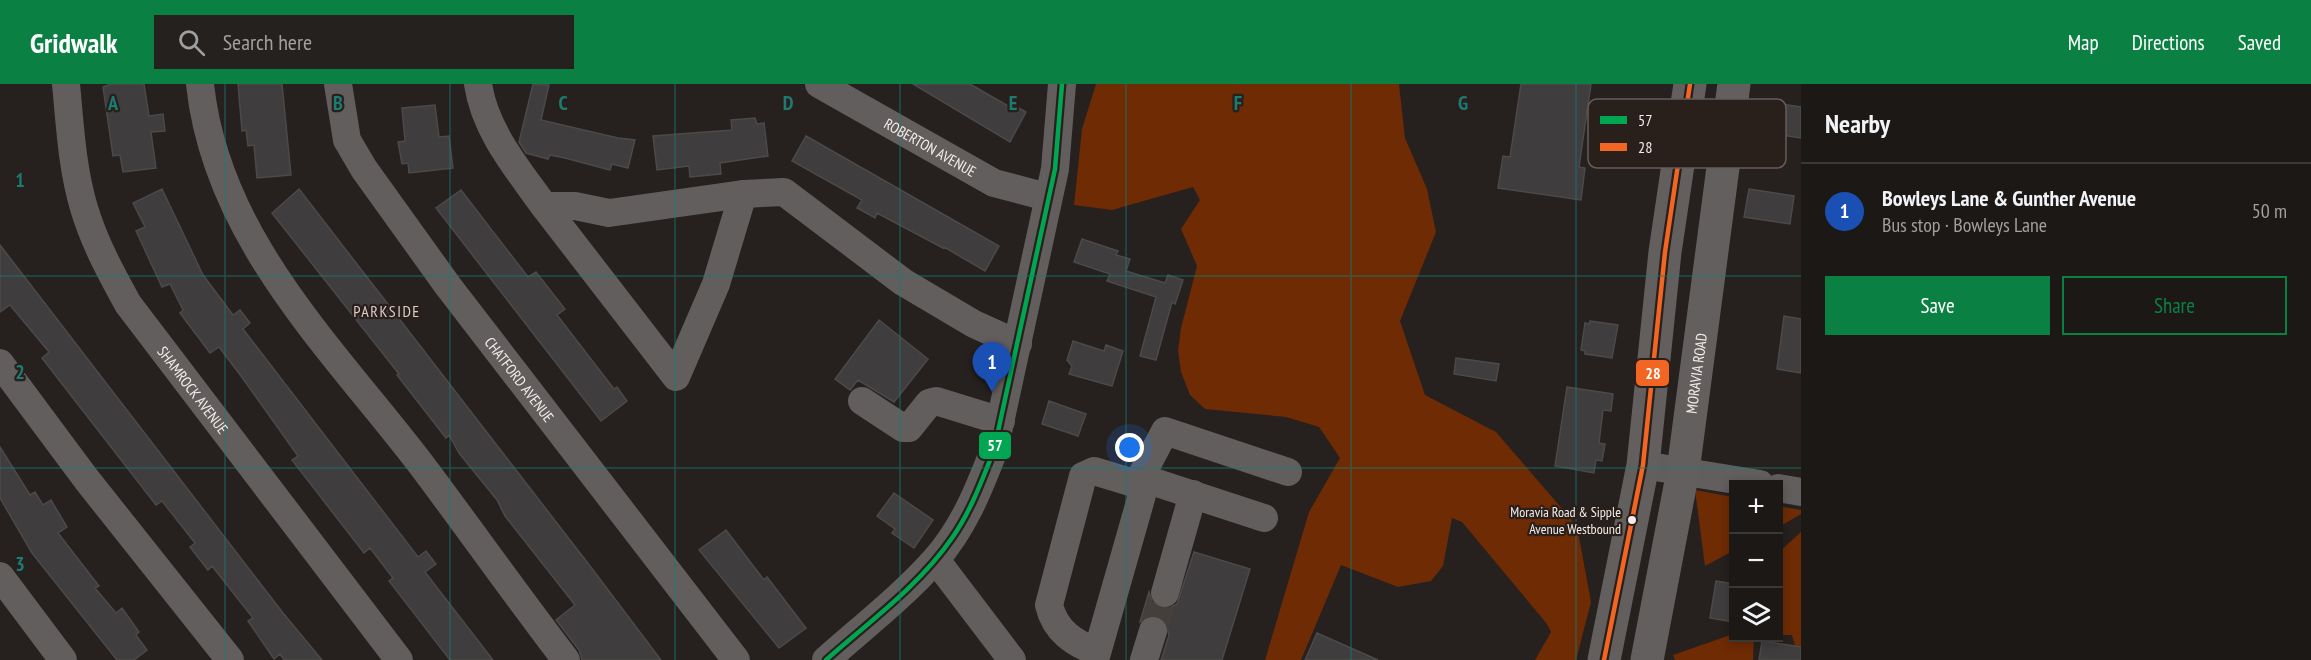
<!DOCTYPE html>
<meta charset="utf-8">
<style>
body{margin:0;font-family:"PT Sans Narrow",sans-serif;background:#25211f;color:#f1f3f6}
.controls{position:absolute;right:18px;bottom:18px;display:grid;overflow:hidden;border-radius:0px;box-shadow:0 3px 9px #0003}
.controls button{width:54px;height:54px;display:grid;place-items:center;padding:0;border:0;border-bottom:2px solid #3a3735;background:#1c1816;color:#f1f3f6;font:30px sans-serif}
.you{position:absolute;left:1130px;top:364px;width:21px;height:21px;margin:-15px;border:4px solid #fff;border-radius:50%;background:#1a73e8;box-shadow:0 0 0 9px #1a73e833}
.badge{display:grid;place-items:center;width:39px;height:39px;border-radius:50%;background:#0b8043;color:#fff;font-size:20px;font-weight:700}
.pin{position:absolute;translate:-50% -50px;filter:drop-shadow(0 2px 3px #0008)}
.pin::after{content:'';position:absolute;top:32px;width:21px;height:18px;background:inherit;clip-path:polygon(0 0,100% 0,50% 100%)}
.list{margin:0;padding:0;list-style:none}
h2{display:flex;justify-content:space-between;align-items:center;height:78px;margin:0;padding:0 24px;font-size:26px}
h2 small{font-size:20px;font-weight:400;color:#a0a0a1}
.list li{display:grid;grid-template-columns:39px 1fr auto;gap:18px;align-items:center;box-sizing:border-box;height:96px;padding:0 24px;border-top:2px solid #3a3735}
.list b{display:block;font-size:22px;white-space:nowrap}
.list p{margin:0;font-size:20px;white-space:nowrap;color:#a0a0a1}
.list em{font-size:20px;font-style:normal;color:#a0a0a1}
.actions{display:flex;gap:12px;padding:18px 24px}
.actions a{flex:1;padding:14px 0;border:2px solid #0b8043;border-radius:0px;text-align:center;font-size:21px;color:#0b8043}
.actions .main{background:#0b8043;color:#fff}
.icon{flex:none;width:33px;height:33px;fill:none;stroke:currentColor;stroke-width:2;stroke-linecap:round;stroke-linejoin:round}
.map{position:relative;flex:none;width:1801px;height:576px;overflow:hidden}
header{display:flex;align-items:center;gap:36px;box-sizing:border-box;height:84px;padding:0 30px;background:#0b8043;color:#fff}
header strong{font-size:28px}
nav{display:flex;gap:33px;margin-inline-start:auto;font-size:21px}
.search{width:420px;height:54px;background:#25211f;display:flex;align-items:center;gap:15px;box-sizing:border-box;padding:0 21px;border-radius:0px;color:#a0a0a1;font-size:22px}
main{display:flex}
aside{flex:1;background:#1c1816}
.map>svg:first-child{display:block}
.forest{fill:#6e2b04}
.building{fill:#403d3e;stroke:#4c494a;stroke-width:1.5}
.lines{fill:none;stroke-linecap:round;stroke-linejoin:round}
.minor-tunnel{stroke:#453f3c;stroke-width:28;stroke-dasharray:28 14;stroke-linecap:butt}
.minor{stroke:#615e5d;stroke-width:28}
.major{stroke:#625f5e;stroke-width:33}
.bus-1-casing{stroke:#291f1b;stroke-width:9}
.bus-2-casing{stroke:#291f1b;stroke-width:9}
.bus-1{stroke:#00a651;stroke-width:4.5}
.bus-2{stroke:#f26522;stroke-width:4.5}
.grid{fill:none;stroke:#1a7c74;stroke-width:1.5;stroke-opacity:0.55}
.bus-dot{fill:#f4ece9;stroke:#291f1b;stroke-width:2}
.labels{text-anchor:middle;dominant-baseline:central;stroke-width:4.5;stroke-linejoin:round;paint-order:stroke}
.bus-label{font-size:14px;fill:#f4ece9;stroke:#291f1b;text-anchor:end}
.street-label{font-size:15px;fill:#f4ece9;stroke:#291f1b}
.neighbourhood-label{font-size:16px;letter-spacing:1.5px;fill:#dccec8;stroke:#291f1b}
.key{fill:#291f1b;stroke:#665c59;stroke-width:1.5}
.key-label{font-size:16px;fill:#f4ece9}
.grid-label{font-size:20px;text-anchor:middle;font-weight:bold;fill:#1a7c74;stroke:#291f1b;stroke-width:4.5;stroke-linejoin:round;paint-order:stroke}
.line-badge{stroke:#291f1b;stroke-width:2}
.badge-label{font-size:16px;text-anchor:middle;font-weight:bold;fill:#fff}
</style>
<header>
<strong>Gridwalk</strong>
<div class="search"><svg class="icon" aria-label="search" viewBox="0 0 24 24"><circle cx="10" cy="10" r="6"/><path d="M15 15l6 6"/></svg>Search here</div>
<nav><a>Map</a><a>Directions</a><a>Saved</a></nav>
</header>
<main>
<div class="map">
<svg width="1801" height="576" viewBox="0 0 1801 576">
<rect width="100%" height="100%" fill="#26201e"/>
<path class="forest" d="M1096,0H1399L1405,54L1427,105L1436,148L1400,237L1425,311L1496,348L1577,442L1591,518L1576,576H1535L1551,548L1547,540L1462,438L1452,434L1443,482L1431,497L1398,503L1341,481L1301,576H1265L1309,428L1340,374L1319,343L1286,333L1205,325L1190,311L1181,288L1178,267L1181,244L1197,182L1181,145L1200,116L1193,103L1112,126L1074,121L1082,45Z
M1695,406L1733,413V467L1705,482Z
M1778,422L1801,426V430L1779,443Z
M1801,448V576H1799L1792,551H1779L1778,469Z
M1733,550L1734,554H1754L1753,576H1675L1673,571Z"/>
<path class="building" d="M111,0H144L149,32L163,30L165,47L151,48L156,84L123,88L120,71L113,72L103,3Z
M238,0H282L291,91L257,94L254,61L248,62L246,46L242,47Z
M533,0L549,1L541,36L618,54L635,56L628,84L612,80L610,86L565,74L550,71L548,75L526,69L519,58Z
M913,0H970L1010,23L1012,20L1026,28L1010,58Z
M1521,0H1591L1579,83L1585,84L1581,116L1498,104L1503,72L1510,73Z
M1761,17L1801,23V54L1756,47Z
M435,21L439,53L449,52L453,84L409,89L408,79L402,80L398,58L405,57L402,24Z
M755,34L757,40L764,39L768,72L720,79L721,90L690,93L689,82L657,86L653,52L732,46L731,36Z
M806,52L999,162L985,187L944,163L943,164L877,129L875,134L857,124L862,116L792,77Z
M162,105L203,191L233,231L240,226L250,239L243,245L418,473L426,467L436,480L425,488L493,576H450L389,497L393,494L370,464L364,469L292,376L298,372L241,292L219,263L210,269L180,229L183,226L170,200L162,203L136,147L145,143L133,119Z
M299,105L587,478L661,576H582L579,566L556,536L575,521L505,432L497,416L459,369L449,351L446,354L397,291L399,290L272,129Z
M1749,105L1794,112L1790,140L1744,133Z
M461,106L528,193L536,188L565,225L557,231L614,305L617,303L627,317L601,337L436,124Z
M1082,155L1118,167L1116,171L1130,175L1126,187L1165,199L1168,191L1183,196L1175,220L1172,218L1156,276L1140,272L1156,213L1107,197L1110,190L1074,178Z
M0,161L283,529L322,576H284L280,570L274,575L248,537L253,534L212,482L208,486L190,463L195,459L162,417L156,421L42,274L49,268L10,221L0,228Z
M1784,232L1801,235V289L1777,285Z
M879,236L928,275L894,318L858,296L850,306L835,295Z
M1590,237L1618,241L1612,274L1585,270V267L1581,266L1585,239L1589,240Z
M1073,257L1104,267L1106,261L1123,267L1112,302L1069,290L1072,282L1067,276Z
M1456,274L1499,280L1496,297L1454,290Z
M1567,303L1613,310L1611,327L1603,326L1599,359L1605,360L1602,377L1596,376L1594,389L1555,382Z
M1049,317L1086,330L1078,352L1042,340Z
M0,363L30,411L35,408L43,421L51,416L67,443L58,449L99,502L95,504L116,529L122,524L139,548L136,551L147,566L134,576H117L32,469L0,414Z
M894,409L933,436L914,464L892,449L895,445L877,432Z
M726,446L764,496L767,493L806,544L779,564L699,466Z
M1194,468L1250,485L1222,576H1161L1169,551L1165,536L1158,531H1150L1140,538L1149,508L1153,520L1160,525H1168L1177,520Z
M1716,497L1734,500V538L1710,534Z
M1317,549L1378,576H1305Z
M1762,557L1801,563V576H1759Z"/>
<g class="lines">
<path class="minor-tunnel" d="M1153,547L1165,509"/>
<g class="minor">
<path id="s1" d="M66,0C70,41 72,84 84,124C94,158 111,189 128,220L399,576"/>
<path d="M200,0C216,153 331,263 420,379C469,444 516,511 566,576"/>
<path id="s2" d="M338,0L347,56L364,85L448,202L736,576"/>
<path d="M478,0C485,47 517,84 544,122H575L609,129L743,110L784,108L903,198L974,240L1018,260"/>
<path id="s3" d="M819,0L994,99L1047,113"/>
<path d="M544,122L676,293L716,200L743,110"/>
<path d="M0,279L87,396L230,576"/>
<path d="M862,317L903,344H909L929,319L936,317L1001,337"/>
<path d="M1643,381L1760,400"/>
<path d="M1142,394L1264,434"/>
<path d="M1137,400L1165,347L1288,388"/>
<path d="M1778,404L1801,408"/>
<path d="M936,476L1012,576"/>
<path d="M0,492L63,576"/>
<path d="M1165,509L1193,410"/>
<path d="M826,576C862,544 904,511 935,476C963,445 979,405 994,366L1055,85L1062,0"/>
<path d="M1095,576L1142,411L1137,400L1094,387L1083,392L1049,521C1055,547 1074,559 1097,568"/>
<path d="M1144,576L1153,547"/>
</g>
<g class="major">
<path d="M1604,576L1643,381L1665,168L1690,0"/>
<path id="s4" d="M1647,576L1683,387L1734,0"/>
</g>
<defs>
<path id="bus-1" d="M826,576C869,538 919,502 952,454C971,427 982,396 994,366L1055,85L1062,0"/>
<path id="bus-2" d="M1604,576L1643,381L1665,168L1690,0"/>
</defs>
<use href="#bus-1" class="bus-1-casing"/>
<use href="#bus-2" class="bus-2-casing"/>
<use href="#bus-1" class="bus-1"/>
<use href="#bus-2" class="bus-2"/>
</g>
<path class="grid" d="M225,0V576M450,0V576M675,0V576M900,0V576M1126,0V576M1351,0V576M1576,0V576M0,192H1801M0,384H1801"/>
<circle class="bus-dot" cx="1632" cy="436" r="5"/>
<g class="labels">
<g class="bus-label">
<text x="1621" y="428">Moravia Road &amp; Sipple<tspan x="1621" dy="17">Avenue Westbound</tspan></text>
</g>
<g class="street-label">
<text stroke="none"><textPath href="#s3" startOffset="128">ROBERTON AVENUE</textPath></text>
<text stroke="none"><textPath href="#s4" startOffset="291">MORAVIA ROAD</textPath></text>
<text stroke="none"><textPath href="#s2" startOffset="352">CHATFORD AVENUE</textPath></text>
<text stroke="none"><textPath href="#s1" startOffset="339">SHAMROCK AVENUE</textPath></text>
</g>
<g class="neighbourhood-label">
<text x="387" y="227">PARKSIDE</text>
</g>
</g>
<rect x="1588" y="15" width="198" height="69" rx="9" class="key"/>
<rect x="1600" y="32" width="27" height="8" fill="#00a651"/>
<rect x="1600" y="59" width="27" height="8" fill="#f26522"/>
<g class="key-label">
<text x="1638" y="42">57</text>
<text x="1638" y="69">28</text>
</g>
<g class="grid-label">
<text x="113" y="26">A</text>
<text x="338" y="26">B</text>
<text x="563" y="26">C</text>
<text x="788" y="26">D</text>
<text x="1013" y="26">E</text>
<text x="1238" y="26">F</text>
<text x="1463" y="26">G</text>
<text x="20" y="103">1</text>
<text x="20" y="295">2</text>
<text x="20" y="487">3</text>
</g>
<g class="line-badge">
<rect x="1635" y="275" width="35" height="28" rx="6" fill="#f26522"/>
<rect x="978" y="347" width="34" height="29" rx="6" fill="#00a651"/>
</g>
<g class="badge-label">
<text x="1653" y="295">28</text>
<text x="995" y="367">57</text>
</g>
</svg>
<div class="controls">
<button>+</button>
<button>−</button>
<button><svg class="icon" aria-label="layers" viewBox="0 0 24 24"><path d="M12 4l9 5-9 5-9-5zM3 14l9 5 9-5"/></svg></button>
</div>
<div class="you"></div>
<div class="pin badge" style="left:992px;top:308px;background:#1a4fb4">1</div>
</div>
<aside>
<h2>Nearby<small></small></h2>
<ul class="list">
<li><span class="badge" style="background:#1a4fb4">1</span><div><b>Bowleys Lane &amp; Gunther Avenue</b><p>Bus stop · Bowleys Lane</p></div><em>50 m</em></li>
</ul>
<div class="actions"><a class="main">Save</a><a>Share</a></div>
</aside>
</main>
